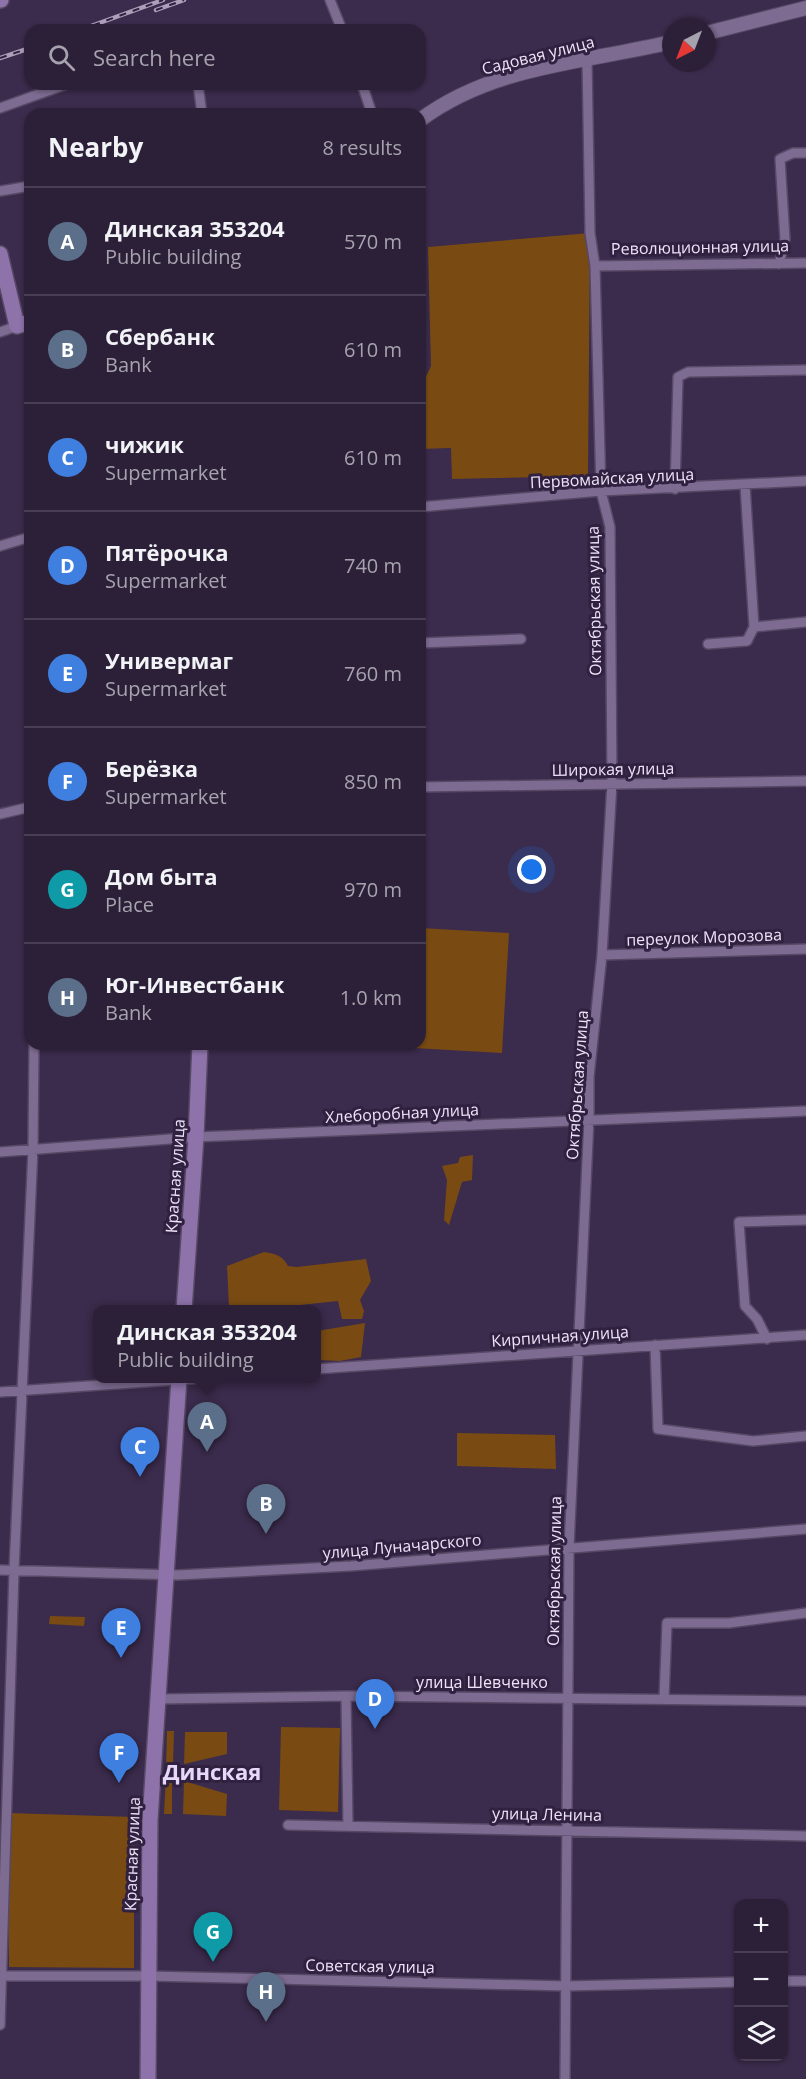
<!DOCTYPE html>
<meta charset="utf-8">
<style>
body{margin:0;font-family:"Open Sans",sans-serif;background:#342841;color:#f1f3f6}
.controls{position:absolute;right:18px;bottom:18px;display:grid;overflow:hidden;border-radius:12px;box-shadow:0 2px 4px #0004}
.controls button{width:54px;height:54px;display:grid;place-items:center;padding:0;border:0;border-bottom:2px solid #483e53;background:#2c2039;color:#f1f3f6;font:30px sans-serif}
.compass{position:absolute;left:662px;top:18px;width:54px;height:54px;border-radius:50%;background:#2c2039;box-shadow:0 2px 4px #0004;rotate:222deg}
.you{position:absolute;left:532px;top:870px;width:21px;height:21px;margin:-15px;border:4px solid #fff;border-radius:50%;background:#1a73e8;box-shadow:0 0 0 9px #1a73e833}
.badge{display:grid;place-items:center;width:39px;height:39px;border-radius:50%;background:#8bbbb9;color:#fff;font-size:20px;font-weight:700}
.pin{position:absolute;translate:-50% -50px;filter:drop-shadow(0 2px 3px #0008)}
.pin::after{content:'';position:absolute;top:32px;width:21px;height:18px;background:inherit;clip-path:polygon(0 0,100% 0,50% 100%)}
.popup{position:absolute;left:93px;top:1305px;width:228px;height:78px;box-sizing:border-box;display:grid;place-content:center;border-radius:12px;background:#2c2039;filter:drop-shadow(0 2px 4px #0005);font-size:20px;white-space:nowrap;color:#a6a3ae}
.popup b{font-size:22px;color:#f1f3f6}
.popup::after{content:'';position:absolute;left:50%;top:100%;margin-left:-12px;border:12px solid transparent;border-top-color:#2c2039}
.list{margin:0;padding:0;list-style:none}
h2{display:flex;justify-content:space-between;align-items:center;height:78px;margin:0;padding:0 24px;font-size:26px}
h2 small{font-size:20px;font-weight:400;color:#a6a3ae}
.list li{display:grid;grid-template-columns:39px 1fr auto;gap:18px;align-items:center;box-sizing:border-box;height:108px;padding:0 24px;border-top:2px solid #483e53}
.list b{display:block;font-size:22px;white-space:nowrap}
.list p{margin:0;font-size:20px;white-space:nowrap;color:#a6a3ae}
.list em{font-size:20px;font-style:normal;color:#a6a3ae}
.icon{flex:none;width:33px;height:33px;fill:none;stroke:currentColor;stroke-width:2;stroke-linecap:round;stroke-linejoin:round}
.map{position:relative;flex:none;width:806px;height:2079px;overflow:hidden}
.search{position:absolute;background:#2c2039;box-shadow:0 2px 4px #0004;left:24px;top:24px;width:402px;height:66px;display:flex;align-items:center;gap:15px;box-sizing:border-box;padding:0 21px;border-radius:18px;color:#a6a3ae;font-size:22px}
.panel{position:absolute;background:#2c2039;box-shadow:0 2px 4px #0004;left:24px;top:108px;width:402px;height:942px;border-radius:18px}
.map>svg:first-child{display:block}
.green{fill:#794b12}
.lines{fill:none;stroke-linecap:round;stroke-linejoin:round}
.street-casing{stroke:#574865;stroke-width:12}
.secondary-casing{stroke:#574865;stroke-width:16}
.primary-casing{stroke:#574865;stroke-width:18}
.street{stroke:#7d6b91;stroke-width:9}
.secondary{stroke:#7d6b91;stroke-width:14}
.primary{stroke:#8d73a9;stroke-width:15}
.rail-casing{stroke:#ab9fb9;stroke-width:4.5}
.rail{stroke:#312141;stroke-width:2;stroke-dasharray:7;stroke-linecap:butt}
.labels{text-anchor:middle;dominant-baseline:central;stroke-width:6;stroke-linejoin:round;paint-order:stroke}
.street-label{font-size:16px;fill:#ede3f9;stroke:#312141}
.district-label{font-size:22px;font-weight:bold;fill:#e7d8fa;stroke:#312141}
</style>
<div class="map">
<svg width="806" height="2079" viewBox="0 0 806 2079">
<rect width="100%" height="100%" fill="#3b2b4c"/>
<path class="green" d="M590,233L588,476L452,479L451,448L420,449V390L431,366L428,247Z
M420,928L509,933L502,1053L361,1045L420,1044Z
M473,1155L472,1180L462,1182L449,1225L444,1220L447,1180L442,1166L458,1163L460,1157Z
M264,1252C276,1254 282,1255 288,1266L297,1267L366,1259L371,1281L360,1300L364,1311L362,1319H342L338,1301L300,1305L298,1310L229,1306L227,1266Z
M365,1323L361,1357L340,1361L317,1360V1331Z
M457,1433L555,1435L556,1469L457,1466Z
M50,1616L85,1617L84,1626L49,1624Z
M281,1727L340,1728L338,1812L279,1810Z
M167,1731H174L173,1766L166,1768Z
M185,1732H227V1754L184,1764Z
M222,1765V1783L204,1780L205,1767Z
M166,1776L172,1779V1814H164Z
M184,1781L227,1794L226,1816L183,1814Z
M8,1813L134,1817V1968L9,1967Z"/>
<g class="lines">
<defs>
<path id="street" d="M330,0L342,30
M198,84L202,114
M362,84L372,114
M0,108L67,84
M0,191L30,186
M779,264L785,239L780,159L793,153H806
M595,266L806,263
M0,332L17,326
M745,485L754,627L806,622
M675,489L678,377L688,372L806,370
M420,507L601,491L806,481
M0,546L30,537
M420,643L521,639
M708,644L747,641L754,627
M420,787L806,781
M0,814L30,807
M602,955L806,949
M0,1152L196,1137L806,1111
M767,1339L757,1319L745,1306L739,1222L806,1220
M655,1345L658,1429L753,1441L806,1436
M316,1369L806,1335
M0,1392L204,1378
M0,1570L178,1575L351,1566L806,1529
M346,1696L348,1826
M159,1699L346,1696L806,1701
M664,1699L667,1623H729L806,1613
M288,1825L806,1836
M0,1976H147L566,1986L738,1982
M784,1981H806
M0,2025L14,1570L33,1149L34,1044
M565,2079L569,1547L589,1119V1077L602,955L612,783L610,527L601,491L595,266L590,233L587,59"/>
<path id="secondary" d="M707,33L806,8
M420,120C494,65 584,63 671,42"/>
<path id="primary" d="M0,0H1
M0,254L17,326L30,322
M184,1310L196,1137L200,1044
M148,2079L150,1820L179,1378"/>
</defs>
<use href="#street" class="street-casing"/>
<use href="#secondary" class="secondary-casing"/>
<use href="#primary" class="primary-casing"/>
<use href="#street" class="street"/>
<use href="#secondary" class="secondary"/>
<use href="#primary" class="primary"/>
<defs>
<path id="rail" d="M156,10L184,0
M80,30L163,0
M0,58L30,48"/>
</defs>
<use href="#rail" class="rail-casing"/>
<use href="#rail" class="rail"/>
</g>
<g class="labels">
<g class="street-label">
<text transform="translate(538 55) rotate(-14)">Садовая улица</text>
<text transform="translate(700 247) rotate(-1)">Революционная улица</text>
<text transform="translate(612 478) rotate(-3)">Первомайская улица</text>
<text transform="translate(594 601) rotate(-91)">Октябрьская улица</text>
<text transform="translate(613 769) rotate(-1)">Широкая улица</text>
<text transform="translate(704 937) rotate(-2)">переулок Морозова</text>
<text transform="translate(577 1085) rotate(-86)">Октябрьская улица</text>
<text transform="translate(402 1113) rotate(-3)">Хлеборобная улица</text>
<text transform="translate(175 1176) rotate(-86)">Красная улица</text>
<text transform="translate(560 1336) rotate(-4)">Кирпичная улица</text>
<text transform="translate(402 1546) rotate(-5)">улица Луначарского</text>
<text transform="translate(554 1571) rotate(-89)">Октябрьская улица</text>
<text x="482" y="1682">улица Шевченко</text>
<text transform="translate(547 1814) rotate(1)">улица Ленина</text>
<text transform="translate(132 1854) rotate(-88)">Красная улица</text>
<text transform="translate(370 1966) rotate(1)">Советская улица</text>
</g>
<g class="district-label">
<text x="212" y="1771">Динская</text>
</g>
</g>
</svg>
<div class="controls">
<button>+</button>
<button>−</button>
<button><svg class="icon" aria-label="layers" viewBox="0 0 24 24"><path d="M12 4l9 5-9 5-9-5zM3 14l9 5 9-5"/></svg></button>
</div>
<svg class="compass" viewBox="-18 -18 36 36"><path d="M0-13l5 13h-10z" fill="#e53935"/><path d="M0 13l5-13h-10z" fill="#a6a3ae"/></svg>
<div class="you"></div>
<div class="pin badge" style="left:207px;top:1452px;background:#5c6f8a">A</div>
<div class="popup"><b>Динская 353204</b>Public building</div>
<div class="pin badge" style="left:266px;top:1534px;background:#5c6f8a">B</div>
<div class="pin badge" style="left:140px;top:1477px;background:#3f7fe0">C</div>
<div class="pin badge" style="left:375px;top:1729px;background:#3f7fe0">D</div>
<div class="pin badge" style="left:121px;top:1658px;background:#3f7fe0">E</div>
<div class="pin badge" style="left:119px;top:1783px;background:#3f7fe0">F</div>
<div class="pin badge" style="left:213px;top:1962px;background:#0f9aa8">G</div>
<div class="pin badge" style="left:266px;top:2022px;background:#5c6f8a">H</div>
<div class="search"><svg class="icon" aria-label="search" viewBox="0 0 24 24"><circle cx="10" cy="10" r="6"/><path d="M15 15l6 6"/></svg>Search here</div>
<section class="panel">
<h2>Nearby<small>8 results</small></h2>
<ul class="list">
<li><span class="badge" style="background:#5c6f8a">A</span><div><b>Динская 353204</b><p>Public building</p></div><em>570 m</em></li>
<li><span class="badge" style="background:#5c6f8a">B</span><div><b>Сбербанк</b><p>Bank</p></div><em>610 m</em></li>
<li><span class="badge" style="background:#3f7fe0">C</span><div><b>чижик</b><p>Supermarket</p></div><em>610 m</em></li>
<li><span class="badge" style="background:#3f7fe0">D</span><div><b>Пятёрочка</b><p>Supermarket</p></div><em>740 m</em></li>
<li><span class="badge" style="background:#3f7fe0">E</span><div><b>Универмаг</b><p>Supermarket</p></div><em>760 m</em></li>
<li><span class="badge" style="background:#3f7fe0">F</span><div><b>Берёзка</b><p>Supermarket</p></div><em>850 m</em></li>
<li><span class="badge" style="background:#0f9aa8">G</span><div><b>Дом быта</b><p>Place</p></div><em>970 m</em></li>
<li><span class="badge" style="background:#5c6f8a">H</span><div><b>Юг-Инвестбанк</b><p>Bank</p></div><em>1.0 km</em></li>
</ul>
</section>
</div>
